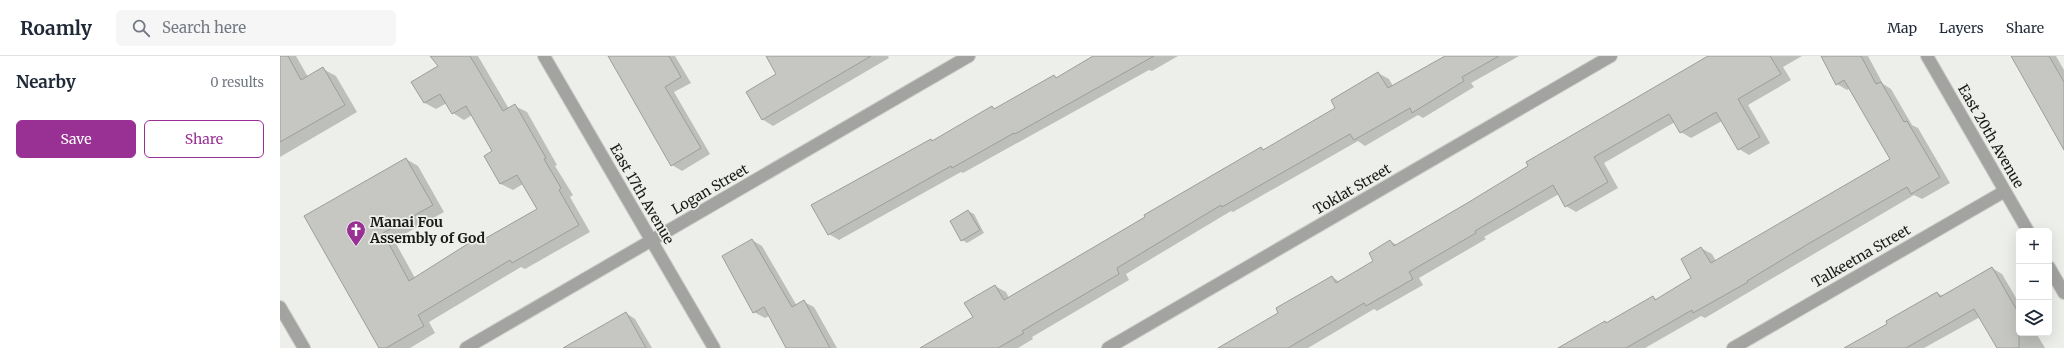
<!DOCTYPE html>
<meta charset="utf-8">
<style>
body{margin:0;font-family:Merriweather,serif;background:#f6f6f7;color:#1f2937}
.controls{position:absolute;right:12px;bottom:12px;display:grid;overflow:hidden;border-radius:6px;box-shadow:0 4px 16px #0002}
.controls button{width:36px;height:36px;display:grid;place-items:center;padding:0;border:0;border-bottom:1px solid #e0e1e3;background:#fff;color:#1f2937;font:20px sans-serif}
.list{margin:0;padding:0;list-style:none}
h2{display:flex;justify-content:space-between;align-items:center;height:52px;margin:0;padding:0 16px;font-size:17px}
h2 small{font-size:13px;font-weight:400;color:#747a83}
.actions{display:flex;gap:8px;padding:12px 16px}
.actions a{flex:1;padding:9px 0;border:1px solid #993194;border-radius:6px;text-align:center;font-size:14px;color:#993194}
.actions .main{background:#993194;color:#fff}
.icon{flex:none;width:22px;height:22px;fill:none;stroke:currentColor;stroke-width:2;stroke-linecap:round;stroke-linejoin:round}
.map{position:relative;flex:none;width:1784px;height:292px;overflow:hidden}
header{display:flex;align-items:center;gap:24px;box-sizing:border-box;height:56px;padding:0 20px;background:#fff;border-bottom:1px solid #e0e1e3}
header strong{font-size:19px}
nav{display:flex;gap:22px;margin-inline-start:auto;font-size:14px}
.search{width:280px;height:36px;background:#f6f6f7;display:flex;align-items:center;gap:10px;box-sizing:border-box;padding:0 14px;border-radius:6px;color:#747a83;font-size:15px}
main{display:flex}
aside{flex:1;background:#fff}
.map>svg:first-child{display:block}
.shadow{fill:#0003}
.building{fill:#c6c7c2;stroke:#9c9e99}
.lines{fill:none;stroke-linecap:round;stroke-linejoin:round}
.minor-casing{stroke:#cbcdc8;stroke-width:14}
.minor{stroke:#a3a4a2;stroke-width:12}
.labels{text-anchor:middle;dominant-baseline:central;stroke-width:3.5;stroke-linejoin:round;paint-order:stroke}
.street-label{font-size:14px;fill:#1a1a18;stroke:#edefea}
.poi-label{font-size:14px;font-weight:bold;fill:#1a1a18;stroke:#edefea;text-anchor:start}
</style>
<header>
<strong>Roamly</strong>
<div class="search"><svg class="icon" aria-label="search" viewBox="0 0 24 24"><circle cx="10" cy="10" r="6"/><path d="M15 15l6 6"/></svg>Search here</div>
<nav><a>Map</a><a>Layers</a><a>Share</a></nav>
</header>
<main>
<aside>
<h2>Nearby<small>0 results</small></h2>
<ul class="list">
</ul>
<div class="actions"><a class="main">Save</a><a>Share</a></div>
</aside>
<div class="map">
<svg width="1784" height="292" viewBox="0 0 1784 292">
<rect width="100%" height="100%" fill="#edefea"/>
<path class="shadow" d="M0,0H16L28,21L43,13L56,20L77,56L0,101Z
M151,0H198L229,53L235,50L247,56L277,109L275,110L293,139L290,141L310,176L245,213L241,211L149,266L155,277L130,292H100L26,160L126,103L138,110L164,156L114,184L135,222L197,183L201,186L258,153L243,128L233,134L221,128L205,101L214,96L192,59L184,64L173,57L167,47L156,53L145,47L159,11Z
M329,0H395L411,27L394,36L430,98L402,115L392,109Z
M487,0H608L609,2L493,70L482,63L498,19Z
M815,0H898L872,15L869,14L683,117L681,116L559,184L549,178L653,86L712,52L716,54L774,20L777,22Z
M1168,0H1239L1191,27L1194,31L1143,62L1138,59L1085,90L1078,85L953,156L951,155L846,218L849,224L752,281L753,283L738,292H640L694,261L715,230L726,236L729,242L981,92L985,94L1057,52L1098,17L1109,23L1113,30Z
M1435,0H1522L1503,11L1511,24L1468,49L1490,87L1469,99L1459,93L1442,65L1411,82L1401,76L1395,66L1324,107L1338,132L1296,156L1286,150L1279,138L1204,181L1206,183L1139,222L1143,229L1097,255L1094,253L1028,292H939L1000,257L1052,221L1060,226L1095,205L1110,185L1117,189Z
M1542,0H1588L1603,28L1611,33L1632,69L1638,72L1670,127L1642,143L1634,139L1425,262L1421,260L1365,292H1282L1325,266L1328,267L1373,241L1377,244L1413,223L1421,192L1432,198L1436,205L1612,103L1570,32L1567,34L1557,28Z
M1732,0H1776L1784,14V92Z
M688,155L694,158L704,177L687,187L682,184Z
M472,184L482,190L517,250L524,246L534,251L557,292H507L489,260L485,262L474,256Z
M1712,212L1722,218L1739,247V277H1756L1765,292H1718L1700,261L1644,292H1566L1609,268L1657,237L1663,240Z
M346,257L355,263L372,292H285Z"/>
<path class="building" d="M0,0H8L21,24L43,11L65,49L0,86Z
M150,0H190L223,55L235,48L266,102L264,103L281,132L279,134L299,169L232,207L230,204L138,259L144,270L106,292H99L24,160L126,102L153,149L103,177L129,225L197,182L199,186L257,153L237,119L220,128L204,100L212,95L186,50L172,58L160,38L144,47L131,26L158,10Z
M328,0H389L401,21L385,31L421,92L391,110Z
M486,0H591L482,64L466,36L496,18Z
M813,0H874L735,78L734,77L672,112L671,110L548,179L531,149L651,83L652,85L712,50L714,53L774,19L776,22Z
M1165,0H1219L1182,21L1184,25L1132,57L1130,52L1074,84L1070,78L942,151L941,149L837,212L839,218L742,275L744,277L718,292H640L693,261L684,247L715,229L724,244L865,161L864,159L919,127L981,91L983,94L1055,52L1051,44L1098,16L1108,32Z
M1428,0H1490L1501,18L1458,43L1480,81L1458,94L1436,56L1400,77L1389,58L1314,101L1328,126L1285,151L1273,129L1195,175L1196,177L1129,216L1133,223L1086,250L1084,247L1008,292H938L998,257L996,252L1052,220L1056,227L1093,205L1089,197L1110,184L1114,190L1189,146L1248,110L1246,106Z
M1541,0H1581L1596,28L1601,26L1624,66L1627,65L1660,121L1631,138L1627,131L1528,188L1467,225L1468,226L1413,257L1412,254L1346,292H1278L1325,265L1326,267L1373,240L1375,244L1411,222L1401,203L1421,191L1431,207L1610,103L1564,24L1556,29Z
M1731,0H1769L1784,26V94Z
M688,154L700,174L681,185L670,165Z
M472,183L512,251L524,244L550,292H506L484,251L473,257L442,200Z
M1712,211L1739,258V292H1717L1694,253L1626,292H1564L1607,268L1606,265L1657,236L1660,241Z
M346,256L366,292H283Z"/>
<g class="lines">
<defs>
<path id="minor" d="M264,0L434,292
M1647,0L1748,175
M1769,211L1784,237
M0,251L24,292
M186,292L689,0
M828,292L1331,0
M1453,292L1725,135"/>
</defs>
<use href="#minor" class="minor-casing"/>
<use href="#minor" class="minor"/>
</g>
<defs>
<symbol id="church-pin" viewBox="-11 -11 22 30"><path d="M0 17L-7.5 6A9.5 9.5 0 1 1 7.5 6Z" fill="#993194" stroke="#edefea"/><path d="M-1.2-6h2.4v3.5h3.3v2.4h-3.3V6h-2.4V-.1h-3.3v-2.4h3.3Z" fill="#fff"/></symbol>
</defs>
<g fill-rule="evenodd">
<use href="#church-pin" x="65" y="163" width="22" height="30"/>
</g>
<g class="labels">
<g class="street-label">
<text transform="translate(1711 80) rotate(60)">East 20th Avenue</text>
<text transform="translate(430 133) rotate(-30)">Logan Street</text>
<text transform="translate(1072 133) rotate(-30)">Toklat Street</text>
<text transform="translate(362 138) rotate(60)">East 17th Avenue</text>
<text transform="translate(1581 200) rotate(-30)">Talkeetna Street</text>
</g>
<g class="poi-label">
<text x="90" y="166">Manai Fou<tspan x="90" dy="16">Assembly of God</tspan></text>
</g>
</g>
</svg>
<div class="controls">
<button>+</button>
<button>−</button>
<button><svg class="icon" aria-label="layers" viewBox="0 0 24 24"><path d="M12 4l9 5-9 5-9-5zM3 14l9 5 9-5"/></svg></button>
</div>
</div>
</main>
